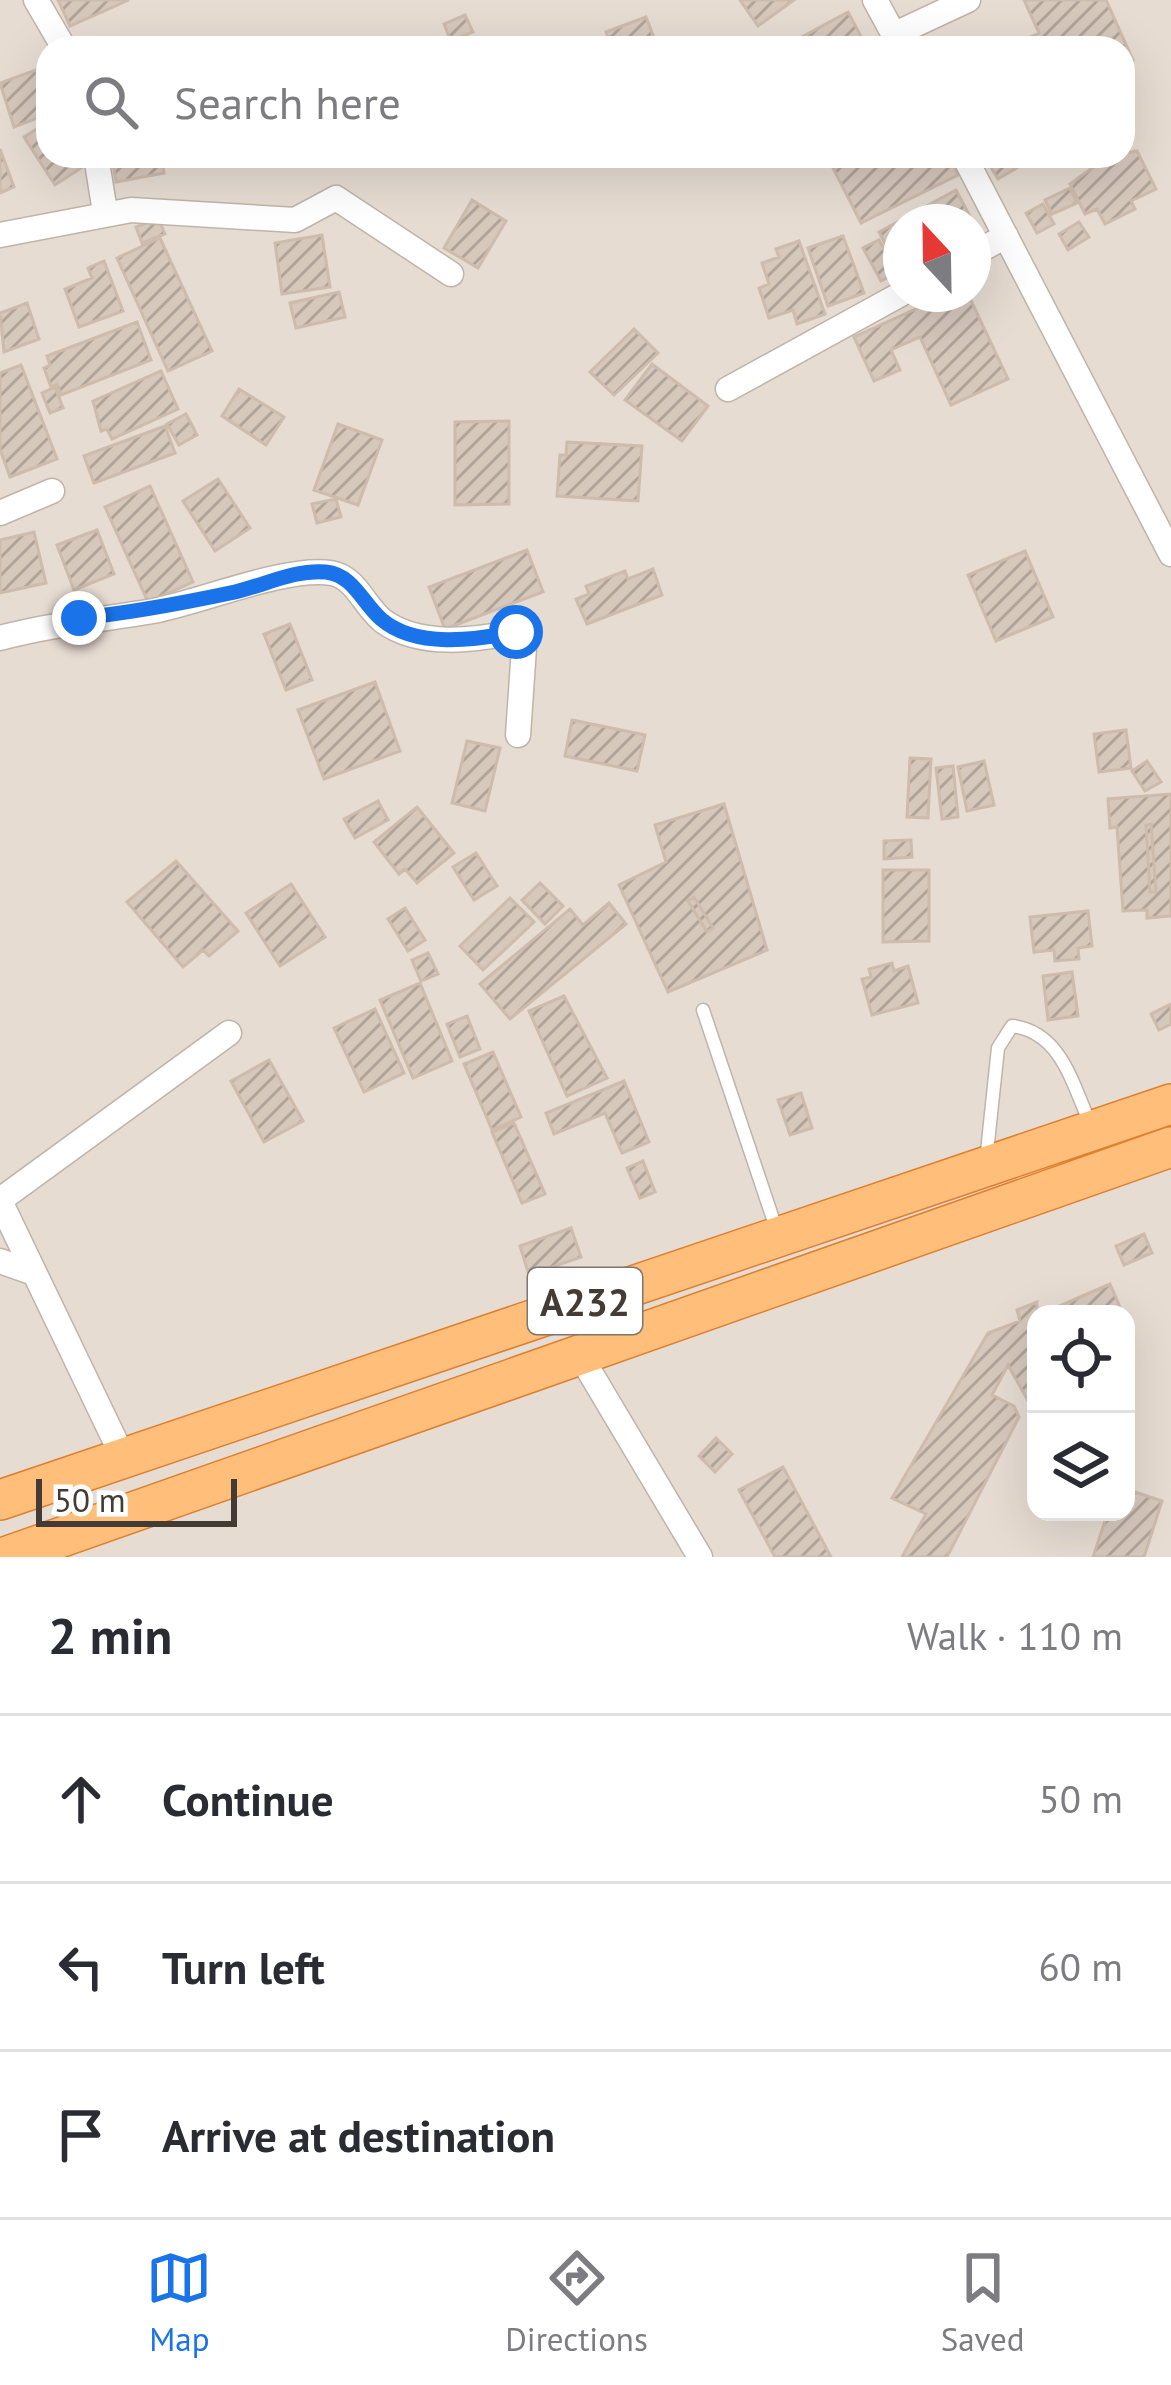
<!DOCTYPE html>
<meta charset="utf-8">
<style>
body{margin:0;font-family:"PT Sans",sans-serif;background:#f7f7f7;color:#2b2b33}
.controls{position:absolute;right:36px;bottom:36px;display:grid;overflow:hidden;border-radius:24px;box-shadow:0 12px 48px #0002}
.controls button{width:108px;height:108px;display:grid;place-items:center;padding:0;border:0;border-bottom:3px solid #e1e1e2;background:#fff;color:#2b2b33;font:60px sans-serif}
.compass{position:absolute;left:883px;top:204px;width:108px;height:108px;border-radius:50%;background:#fff;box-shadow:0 12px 48px #0002;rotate:338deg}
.scale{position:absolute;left:36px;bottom:30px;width:201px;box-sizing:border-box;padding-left:12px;border:6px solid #443b34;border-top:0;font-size:33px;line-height:42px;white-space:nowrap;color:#443b34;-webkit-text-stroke:9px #fff;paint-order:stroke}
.stop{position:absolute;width:36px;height:36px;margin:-27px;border:9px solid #1a73e8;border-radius:50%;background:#fff}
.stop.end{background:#1a73e8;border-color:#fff;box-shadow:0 3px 12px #0008}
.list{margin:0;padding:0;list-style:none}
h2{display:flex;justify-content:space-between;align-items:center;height:156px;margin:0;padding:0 48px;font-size:51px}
h2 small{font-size:39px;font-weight:400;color:#7c7c81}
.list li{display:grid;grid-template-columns:78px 1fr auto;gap:36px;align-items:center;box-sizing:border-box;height:168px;padding:0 48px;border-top:3px solid #e1e1e2}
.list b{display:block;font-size:45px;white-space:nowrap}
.list em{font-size:39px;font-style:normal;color:#7c7c81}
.icon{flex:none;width:66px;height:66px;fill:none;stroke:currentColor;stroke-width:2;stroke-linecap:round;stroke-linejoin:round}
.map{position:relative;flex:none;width:1171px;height:1557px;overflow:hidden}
.search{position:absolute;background:#fff;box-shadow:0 12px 48px #0002;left:36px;right:36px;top:36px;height:132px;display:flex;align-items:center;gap:30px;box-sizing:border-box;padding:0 42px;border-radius:36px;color:#7c7c81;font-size:45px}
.sheet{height:660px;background:#fff}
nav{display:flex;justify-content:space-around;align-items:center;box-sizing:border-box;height:168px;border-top:3px solid #e1e1e2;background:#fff;font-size:33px;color:#7c7c81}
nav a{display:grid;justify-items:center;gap:6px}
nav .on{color:#1a73e8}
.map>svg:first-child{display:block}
.residential{fill:#e6dcd2;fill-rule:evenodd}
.building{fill:url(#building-hatch);stroke:#cebbac;stroke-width:3;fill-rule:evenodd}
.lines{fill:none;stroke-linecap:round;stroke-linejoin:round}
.service-casing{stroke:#c0b4a9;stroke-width:15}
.minor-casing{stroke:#c0b4a9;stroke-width:27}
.trunk-casing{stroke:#de8032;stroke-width:42}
.service{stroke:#fff;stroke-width:12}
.minor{stroke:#fff;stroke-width:24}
.trunk{stroke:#ffbe79;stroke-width:39}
.route{stroke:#1a73e8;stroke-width:15}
.labels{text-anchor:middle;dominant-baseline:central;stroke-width:12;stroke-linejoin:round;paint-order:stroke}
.shield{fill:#fff;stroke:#7c7671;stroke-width:3}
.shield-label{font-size:39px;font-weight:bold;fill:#443b34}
</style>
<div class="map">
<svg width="1171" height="1557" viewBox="0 0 1171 1557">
<defs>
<pattern id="building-hatch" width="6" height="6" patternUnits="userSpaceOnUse" patternTransform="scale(3)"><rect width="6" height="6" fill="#d7c8bc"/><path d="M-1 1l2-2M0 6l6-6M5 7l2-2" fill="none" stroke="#b0a49a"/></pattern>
</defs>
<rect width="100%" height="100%" fill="#f2ebe4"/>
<path class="residential" d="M0,0H1171V1557H0ZM48,48H1123V156H48ZM901,222H973V294H901ZM1036,1314H1126V1512H1036Z"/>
<path class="building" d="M58,0H129L70,26Z
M740,0H794L758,26Z
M1024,0H1106L1133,60L1123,65V48H1032L1028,38L1039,33Z
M848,12L867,48H791L789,44Z
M465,15L473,32L451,41L444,24Z
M646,17L658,48H612L606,32Z
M44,67L48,114L14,127L0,83Z
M48,122V156H74L81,168L55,185L24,137Z
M0,149L14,187L0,193Z
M1137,151L1156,189L1131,201L1135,209L1105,224L1097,209L1085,214L1070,184L1109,156Z
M112,156H161L164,173L116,182Z
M843,156H948L958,175L861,223L830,162Z
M984,156H1014L1020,166L998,179Z
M1070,188L1077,203L1052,214L1045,200Z
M956,190L973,222H901V273L879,232Z
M472,200L506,221L478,268L444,248Z
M1043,204L1054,224L1037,233L1026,213Z
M158,218L165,234L142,243L136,227Z
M1079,222L1089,237L1068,250L1059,234Z
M322,235L330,287L282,294L275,243Z
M843,236L864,293L828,306L808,248Z
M160,238L212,351L168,371L117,258Z
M879,240L898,272L881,281L863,248Z
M799,241L825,314L797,324L793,310L769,318L759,288L769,284L762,263L779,257L776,249Z
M104,261L123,311L79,327L65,289L92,278L88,268Z
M339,292L345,317L296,328L290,303Z
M949,294H968L1008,379L951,405L920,337L891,350L900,370L874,381L854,337Z
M27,303L39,339L4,352L0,313Z
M137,322L151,360L61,395L57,384L51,387L44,368L50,365L47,356Z
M634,329L658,353L614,395L590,372Z
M652,364L708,406L682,441L625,400Z
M21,365L57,459L10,477L0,449V373Z
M161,371L178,409L112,439L107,429L101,431L93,401Z
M55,387L63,408L50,413L42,393Z
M239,389L284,417L266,445L222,416Z
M186,414L197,435L179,445L167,424Z
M509,421V504L455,505V422Z
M338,424L382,440L358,505L314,490Z
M165,426L175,453L94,483L84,456Z
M567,442L642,446L638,501L557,496L560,455H566Z
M218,479L250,528L215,551L183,501Z
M150,486L193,582L148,602L105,507Z
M336,499L341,517L317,523L312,504Z
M97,530L114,574L74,590L57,545Z
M34,532L46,583L0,593V540Z
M527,550L543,592L445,629L429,587Z
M1025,551L1053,617L996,641L968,575Z
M653,569L662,595L587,624L576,599L589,594L586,586L625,571L628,579Z
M290,624L312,680L286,690L264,634Z
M375,682L400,751L324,779L298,710Z
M572,720L645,735L637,771L565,756Z
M1126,730L1131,768L1099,772L1094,734Z
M467,741L500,748L485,811L452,803Z
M910,758L931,759L928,818L907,817Z
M984,761L994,805L967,811L958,767Z
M1147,761L1161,782L1145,791L1132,771Z
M953,766L958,817L942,819L936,768Z
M1171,794V916L1147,918V910L1123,911L1117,827L1110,828L1108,799ZM1151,824L1156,892H1150L1146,825Z
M378,801L388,820L355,838L344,819Z
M724,804L767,950L668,992L619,885L666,862L655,825ZM694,897L713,928L707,932L688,901Z
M417,807L454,853L417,883L405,869L399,874L374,842Z
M1151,824L1156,892H1150L1146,825Z
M911,840L912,857L884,859V841Z
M476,853L497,886L474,900L453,867Z
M176,861L238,931L209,956L203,950L183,967L127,902Z
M883,870H929V941L883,942Z
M540,883L563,906L545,924L522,900Z
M291,884L325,937L280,966L246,913Z
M694,897L713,928L707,932L688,901Z
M510,898L534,922L483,970L460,946Z
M609,903L626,924L510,1019L480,984L570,909L583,925Z
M405,908L425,940L408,951L388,919Z
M1088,911L1092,946L1078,948L1079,959L1055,961L1054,950L1034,952L1030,917Z
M428,953L438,974L421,981L412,960Z
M892,963L894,971L908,966L918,1003L872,1015L862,979L871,977L869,969Z
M1072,972L1078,1016L1048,1020L1043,976Z
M420,983L452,1061L413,1078L380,1000Z
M564,996L607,1078L567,1096L529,1011Z
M1171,1004V1024L1159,1030L1151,1014Z
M375,1009L404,1073L364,1092L334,1028Z
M467,1016L480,1049L460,1057L447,1024Z
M493,1052L521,1117L492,1130L464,1064Z
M269,1060L303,1121L264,1142L231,1081Z
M624,1081L649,1142L622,1153L605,1113L554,1134L546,1113Z
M801,1093L812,1128L790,1135L778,1100Z
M514,1123L545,1194L522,1203L492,1132Z
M643,1161L655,1192L640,1198L627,1168Z
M571,1228L581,1257L529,1275L520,1246Z
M1144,1234L1152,1253L1124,1265L1116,1246Z
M1110,1284L1123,1314H1041Z
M1037,1302L1036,1415L1008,1365L992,1395L1014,1406L1019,1417L947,1557H902L926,1514L892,1498L988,1333L1020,1321L1017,1310Z
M716,1438L732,1454L715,1472L699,1456Z
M783,1467L831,1557H775L739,1490Z
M1126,1489L1162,1501L1144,1557H1093L1108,1512H1126Z"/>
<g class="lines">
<defs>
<path id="service" d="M703,1010L777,1231
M986,1161L998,1048L1012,1026C1061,1032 1072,1083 1090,1123"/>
<path id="minor" d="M36,0L64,48
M875,0L900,46
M893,35L968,0
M96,156L105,212
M964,156L1171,554
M0,235L131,210L295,220L336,198L451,274
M973,254L1006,236
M728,389L901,294
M0,513L52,491
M0,638C54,624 99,620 153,611C201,602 286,566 331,573C356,577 364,606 383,621C420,648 475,640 516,632L524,648L518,735
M0,1200L229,1033
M0,1201L122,1455
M0,1261L31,1272
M578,1352L700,1557"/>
<path id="trunk" d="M0,1500L1171,1104
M5,1557L1171,1147"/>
</defs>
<use href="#service" class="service-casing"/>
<use href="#minor" class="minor-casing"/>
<use href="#trunk" class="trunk-casing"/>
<use href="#service" class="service"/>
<use href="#minor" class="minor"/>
<use href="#trunk" class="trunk"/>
</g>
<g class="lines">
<path class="route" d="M79,618C132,613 183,603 235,592C265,585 295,569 326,572C353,575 362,602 381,619C416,649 475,640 516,632"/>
</g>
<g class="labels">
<rect class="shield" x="528" y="1268" width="114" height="66" rx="9"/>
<g class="shield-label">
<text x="585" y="1301">A232</text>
</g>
</g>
</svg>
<div class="controls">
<button><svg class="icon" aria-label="locate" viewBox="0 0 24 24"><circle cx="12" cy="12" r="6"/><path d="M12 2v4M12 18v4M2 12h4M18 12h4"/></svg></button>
<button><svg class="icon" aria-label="layers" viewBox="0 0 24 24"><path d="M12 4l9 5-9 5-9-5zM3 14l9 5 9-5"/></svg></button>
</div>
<svg class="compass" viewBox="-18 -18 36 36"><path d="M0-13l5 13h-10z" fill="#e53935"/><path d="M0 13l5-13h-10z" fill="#7c7c81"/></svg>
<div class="scale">50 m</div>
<div class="stop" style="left:516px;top:632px"></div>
<div class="stop end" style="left:79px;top:618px"></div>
<div class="search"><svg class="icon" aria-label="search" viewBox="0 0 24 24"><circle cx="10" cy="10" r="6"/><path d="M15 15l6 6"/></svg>Search here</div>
</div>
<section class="sheet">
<h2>2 min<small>Walk · 110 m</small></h2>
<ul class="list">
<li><svg class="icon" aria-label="ahead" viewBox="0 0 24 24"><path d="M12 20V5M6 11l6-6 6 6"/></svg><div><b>Continue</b></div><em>50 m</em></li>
<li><svg class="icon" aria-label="left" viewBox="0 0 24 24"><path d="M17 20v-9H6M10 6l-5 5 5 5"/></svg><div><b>Turn left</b></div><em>60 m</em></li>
<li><svg class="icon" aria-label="arrive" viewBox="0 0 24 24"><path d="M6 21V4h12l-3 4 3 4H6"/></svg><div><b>Arrive at destination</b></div></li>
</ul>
</section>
<nav>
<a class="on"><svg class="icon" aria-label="map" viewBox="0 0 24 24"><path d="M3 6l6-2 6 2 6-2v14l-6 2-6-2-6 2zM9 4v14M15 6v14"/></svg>Map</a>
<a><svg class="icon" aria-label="directions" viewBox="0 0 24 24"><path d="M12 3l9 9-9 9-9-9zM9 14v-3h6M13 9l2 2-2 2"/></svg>Directions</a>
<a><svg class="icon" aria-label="saved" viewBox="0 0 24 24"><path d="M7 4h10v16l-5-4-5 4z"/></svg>Saved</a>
</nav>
